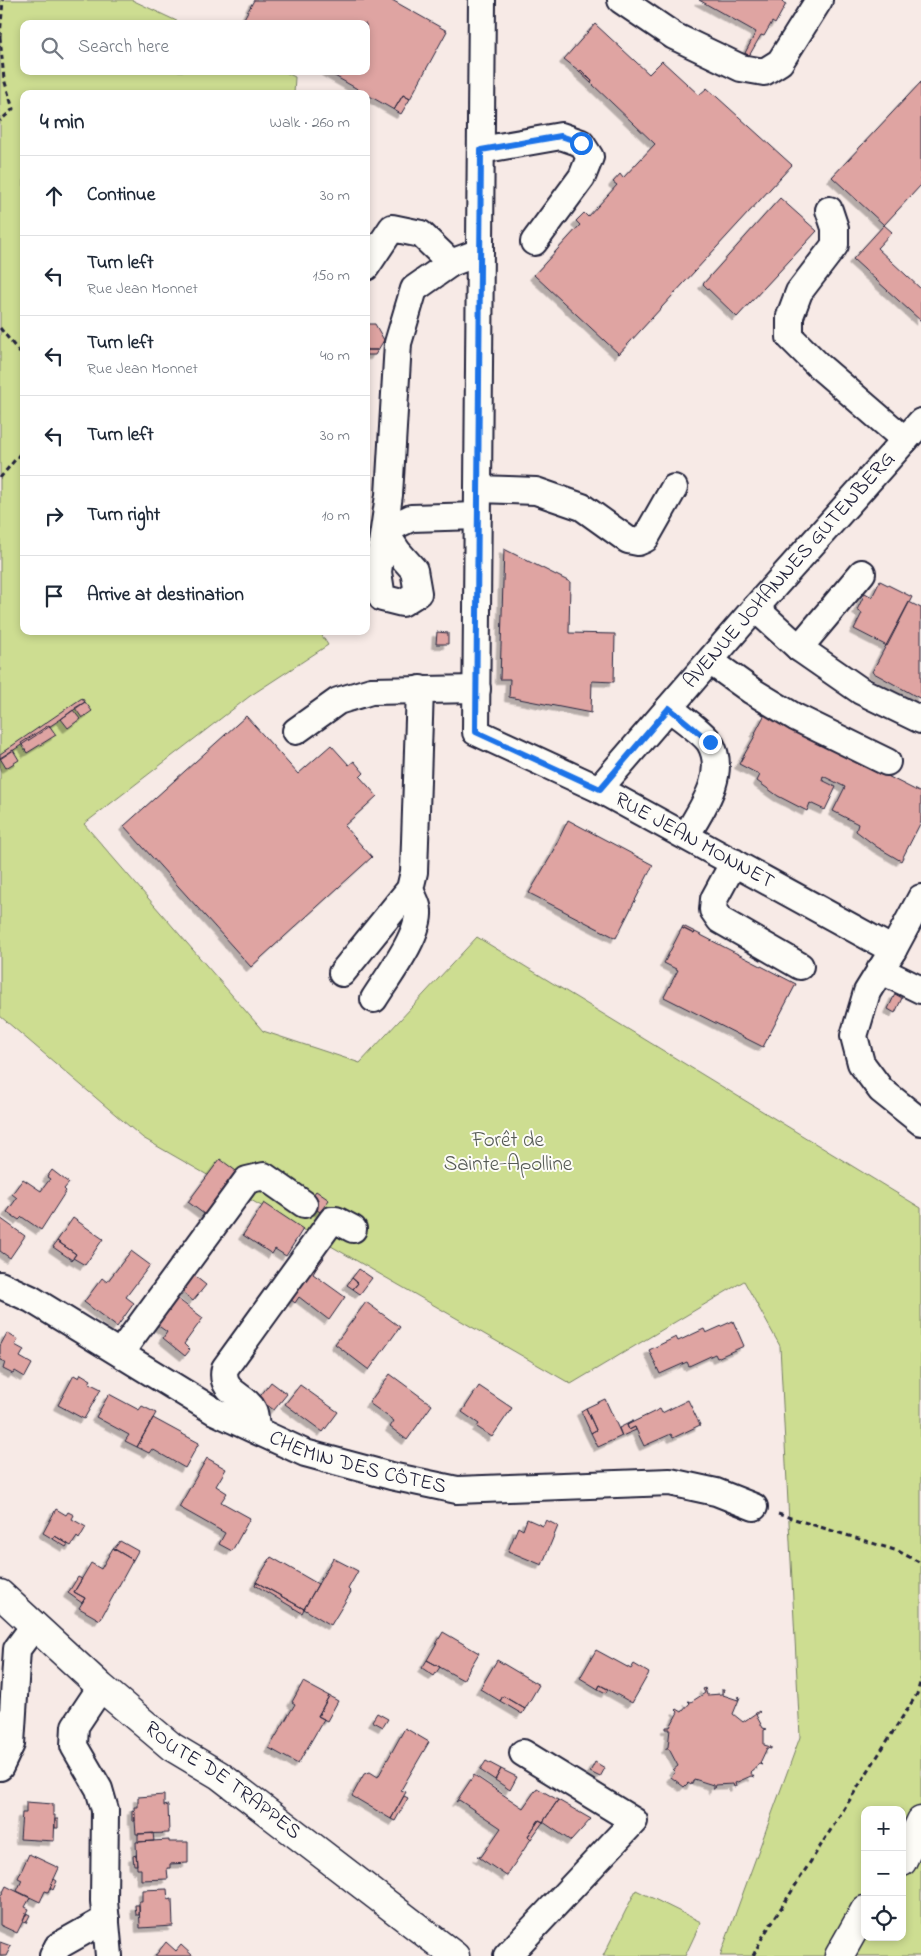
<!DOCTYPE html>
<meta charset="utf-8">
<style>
body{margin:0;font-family:"Indie Flower",sans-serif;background:#f2f2f3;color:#1f2937}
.controls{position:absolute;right:15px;bottom:15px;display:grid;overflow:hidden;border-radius:10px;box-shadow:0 2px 8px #0003}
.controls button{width:45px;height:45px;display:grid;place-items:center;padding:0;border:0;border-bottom:1px solid #e0e1e3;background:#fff;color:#1f2937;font:25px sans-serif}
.stop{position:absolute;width:15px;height:15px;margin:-11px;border:4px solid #1a73e8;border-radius:50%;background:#fff}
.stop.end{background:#1a73e8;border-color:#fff;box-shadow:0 1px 5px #0008}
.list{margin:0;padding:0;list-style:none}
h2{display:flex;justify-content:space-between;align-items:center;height:65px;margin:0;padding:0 20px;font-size:21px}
h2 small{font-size:16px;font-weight:400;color:#747a83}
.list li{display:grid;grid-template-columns:32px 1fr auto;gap:15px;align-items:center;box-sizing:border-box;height:80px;padding:0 20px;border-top:1px solid #e0e1e3}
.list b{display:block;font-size:19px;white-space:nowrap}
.list p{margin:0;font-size:16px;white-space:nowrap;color:#747a83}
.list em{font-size:16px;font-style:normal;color:#747a83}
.icon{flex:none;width:28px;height:28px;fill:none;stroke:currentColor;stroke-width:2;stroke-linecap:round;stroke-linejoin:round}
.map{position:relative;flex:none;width:921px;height:1956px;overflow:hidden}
.search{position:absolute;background:#fff;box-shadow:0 2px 8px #0003;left:20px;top:20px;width:350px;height:55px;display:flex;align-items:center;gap:12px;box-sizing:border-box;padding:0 18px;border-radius:10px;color:#747a83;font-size:19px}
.panel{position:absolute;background:#fff;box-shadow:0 2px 8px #0003;left:20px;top:90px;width:350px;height:545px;border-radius:10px}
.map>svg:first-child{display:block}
.green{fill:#cddd91;stroke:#788066;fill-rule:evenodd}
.building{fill:#dfa4a2;stroke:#22223b;filter:url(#shadow)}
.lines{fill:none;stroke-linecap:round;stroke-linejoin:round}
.minor-casing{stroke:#22223b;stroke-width:30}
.major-casing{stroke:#22223b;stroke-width:31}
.path{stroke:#22223b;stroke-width:3;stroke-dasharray:5 4;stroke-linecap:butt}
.minor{stroke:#fdfcf7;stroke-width:26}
.major{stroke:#fdfcf7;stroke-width:28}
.route{stroke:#1a73e8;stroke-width:6}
.labels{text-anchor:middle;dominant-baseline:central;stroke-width:4;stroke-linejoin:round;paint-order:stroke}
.street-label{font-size:21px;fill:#22223b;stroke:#fdfcf7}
.park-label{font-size:21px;fill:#555a55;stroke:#fdfcf7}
</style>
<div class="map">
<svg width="921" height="1956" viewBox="0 0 921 1956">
<defs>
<filter id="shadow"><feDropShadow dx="-4.5" dy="4.5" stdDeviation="0" flood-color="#0004"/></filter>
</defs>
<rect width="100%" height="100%" fill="#f7eae6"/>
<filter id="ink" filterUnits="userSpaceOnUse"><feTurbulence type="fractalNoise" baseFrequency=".02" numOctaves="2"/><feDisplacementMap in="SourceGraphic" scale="10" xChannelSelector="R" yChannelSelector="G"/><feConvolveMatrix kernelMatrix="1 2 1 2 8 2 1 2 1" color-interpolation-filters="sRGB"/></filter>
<g filter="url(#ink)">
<path class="green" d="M0,0H132L183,24H24V71H283L295,77L294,94H24V631H319L328,645L250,696L84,824L263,1031L360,1063L477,937L921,1208V1956H720L800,1737L780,1346L744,1281L571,1384L143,1138L0,1016ZM865,1810H902V1937H865Z
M636,1890L701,1922L685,1956H603Z"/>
<path class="building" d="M254,0H392L447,31L410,99L403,95L394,110L326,71H366V24H241Z
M699,0H784L782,2L786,4L775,24L772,22L764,36L761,35L749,56L745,53L756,32Z
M595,24L649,74L662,61L699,95L707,88L792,165L619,354L534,275L580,225L576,221L584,213L588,217L617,185L613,182L620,174L623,178L655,144L591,83L592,81L564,59Z
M581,70L592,81L591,83L579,72Z
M921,82V185L884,225L832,177Z
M403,95L410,99L401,114L394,110Z
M780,198L817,231L737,317L703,284Z
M884,225L892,232L877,248L921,289V321L853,259Z
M366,324H375L384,340L378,350H366Z
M366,350H378L375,355H366Z
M504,549L570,582L569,633L615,634L614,682L592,681L591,713L509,697L510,679H500Z
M880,581L912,597L887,646L854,629L862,613L857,610L865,593L872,597Z
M909,602L921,608V699L872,672Z
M437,632L448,633V644H436Z
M82,698L85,702L61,719L0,759V754Z
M85,702L92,711L82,718L75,708Z
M73,710L80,719L68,728L61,719Z
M765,714L921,793V822L901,861L877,847L856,831L858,824L833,811L845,787L823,776L822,780L836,787L825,810L810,803L807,811L778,796L757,781L760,775L739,764L756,734L755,733Z
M246,716L298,774L331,745L349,765L354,761L364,773L360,777L377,796L344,826L372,857L251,967L124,826Z
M49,725L56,735L27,753L21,743Z
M13,750L19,760L6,768L0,758Z
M568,820L653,865L616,938L529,893L555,849H554Z
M683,926L695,932L694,934L682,928Z
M682,928L694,934L695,932L796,984L763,1047L664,997L678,970L664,963Z
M895,994L902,998L895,1013L888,1009Z
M220,1159L244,1177L212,1220L188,1202Z
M52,1170L69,1183L64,1189L66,1191L41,1230L22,1217L19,1220L7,1212L17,1198L12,1194L23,1179L41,1191L50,1179L47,1177Z
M316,1191L329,1200L320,1212L307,1203Z
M264,1203L303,1229L286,1256L275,1249L272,1254L243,1235Z
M0,1218L25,1236L10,1258L0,1251Z
M73,1218L103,1239L85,1265L73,1258L76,1254L57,1241Z
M57,1241L76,1254L72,1260L53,1247Z
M131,1251L150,1265L126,1297L134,1303L117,1327L84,1302L102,1278L107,1282Z
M315,1251L324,1258L316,1269L307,1262Z
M307,1262L316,1269L313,1274L345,1297L329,1320L299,1297L295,1303L284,1294Z
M359,1269L372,1278L360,1294L353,1289L358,1283L352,1278Z
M191,1273L206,1285L193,1301L178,1289Z
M352,1278L358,1283L353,1289L347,1285Z
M174,1296L203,1318L184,1344L190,1350L185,1356L163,1338L167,1332L153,1322Z
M366,1302L400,1327L369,1370L335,1344Z
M733,1321L744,1346L717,1358L715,1354L689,1366L687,1362L660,1374L649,1350L676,1337L678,1341L704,1329L706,1333Z
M7,1333L18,1340L15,1345L24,1350L20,1357L32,1364L25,1377L15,1371L13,1374L3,1369L5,1362L0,1360V1346Z
M81,1374L91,1380L89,1383L101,1389L84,1419L58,1405L74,1375L79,1378Z
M390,1374L432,1405L407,1440L390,1427L394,1421L369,1403Z
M271,1382L287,1394L274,1410L258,1399Z
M300,1385L338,1412L323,1432L285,1404Z
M479,1386L512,1408L492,1437L477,1427L479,1424L462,1412Z
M109,1394L139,1410L142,1406L156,1413L137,1447L125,1441L129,1435L96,1417Z
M605,1399L622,1436L598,1447L591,1433L596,1430L586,1408Z
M688,1400L700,1425L673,1438L671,1434L644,1446L635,1427L629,1430L627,1425L660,1409L662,1413Z
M586,1408L596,1430L591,1433L581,1411Z
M153,1418L199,1443L185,1468L152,1449L149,1453L137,1447Z
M633,1421L627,1425L629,1430L635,1427L636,1430L622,1436L619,1428Z
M207,1458L226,1469L216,1486L227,1493L221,1502L250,1518L232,1551L219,1544L225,1533L179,1507Z
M56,1509L66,1515L68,1512L74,1515L72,1519L86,1527L79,1539L77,1537L71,1546L55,1536L53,1539L43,1533Z
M527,1519L543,1526L546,1520L558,1526L542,1565L508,1551L518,1527L523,1530Z
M55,1536L68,1544L66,1547L53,1539Z
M120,1541L138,1551L133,1560L114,1549Z
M113,1548L133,1560L100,1620L79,1608L85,1598L74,1592L91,1563L101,1569Z
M271,1557L318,1584L304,1609L256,1582Z
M333,1558L358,1571L348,1589L351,1592L331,1625L304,1609Z
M78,1577L82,1579L74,1592L85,1598L82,1603L68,1593Z
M256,1582L304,1609L302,1613L255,1585Z
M443,1632L479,1653L463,1680L427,1660Z
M596,1650L631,1669L634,1664L649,1673L632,1703L600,1685L598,1689L580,1678Z
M427,1660L440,1667L434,1676L422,1668Z
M497,1660L539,1685L525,1709L503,1696L500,1701L480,1689Z
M303,1682L329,1696L318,1716L324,1719L298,1764L269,1748L295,1704L292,1702Z
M600,1685L608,1689L606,1693L598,1689Z
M705,1688L707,1695L722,1694V1689H724L723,1695L738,1700L739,1696L740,1697L733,1714L743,1722L759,1711L760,1712L756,1715L763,1728L767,1729L764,1730V1745L771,1747V1749L767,1748L760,1763L762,1765L759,1764L750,1772L754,1777L751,1776L735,1783L736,1786L734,1787L733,1784L715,1785L714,1789H713V1785L694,1779L691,1785L688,1783L684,1787L671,1777L675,1772L673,1770L678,1766L669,1749H665L668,1747L670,1729H666V1727H670L678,1712L676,1710L677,1709L682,1712L690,1703L688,1701L691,1702L705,1693L703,1689Z
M329,1696L338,1701L327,1721L318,1716Z
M503,1696L525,1709L522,1714L500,1701Z
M377,1713L388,1719L383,1727L372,1721Z
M405,1728L429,1742L401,1790L406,1792L391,1819L352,1796L364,1774L370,1772L378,1777Z
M486,1761L501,1769L495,1780L480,1770Z
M595,1762L605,1768L600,1777L590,1772Z
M501,1769L517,1777L510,1790L495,1780Z
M474,1775L523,1808L537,1788L558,1800L543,1822L539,1820L528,1836L531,1839L507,1875L508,1877L477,1856L481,1857L501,1828L459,1800L456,1802Z
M164,1795V1806L168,1805L169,1833L136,1834L134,1807H138V1797Z
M404,1796L408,1798L395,1821L391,1819Z
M558,1800L591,1819L571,1841L543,1822Z
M26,1802L53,1804V1815H55L54,1841L20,1839L22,1813H26Z
M132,1810L135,1811V1821H132Z
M55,1819H58V1828H55Z
M539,1820L543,1822L531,1839L528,1836Z
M153,1833L154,1841L138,1842V1834Z
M169,1840V1842H188V1863L170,1864V1868H167L168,1879L141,1880V1869H137L136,1842Z
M29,1854L59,1868L48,1892L45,1891L40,1902L17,1891L22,1880L18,1878Z
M136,1855L137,1865H134L133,1856Z
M54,1879L57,1881L53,1890L50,1888Z
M6,1886L30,1898L25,1907L29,1909L17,1933L0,1925V1896H1Z
M167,1889L168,1900L172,1899L173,1926L140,1928L139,1901H142V1890Z
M135,1905H139V1915H136Z
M26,1913L30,1915L26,1923L23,1922Z
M0,1942L11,1946L6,1956H0Z
M166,1942L176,1951L181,1945L193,1956H155Z"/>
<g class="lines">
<defs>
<g id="minor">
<path id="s1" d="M482,0L476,732L599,789L893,950L921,898"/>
<path d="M621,0L674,36L741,68L764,72L780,62L819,0"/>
<path d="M481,150L561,136L581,143L590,157L582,177L534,242"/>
<path d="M829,210L835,228V245L799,292L790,316V337L818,365L905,440"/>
<path d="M366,267L392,228L421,234L451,263"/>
<path d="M478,489L536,491L582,507L628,540L638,542L645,539L674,488"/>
<path d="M478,516L411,518L384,531L398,552L414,570L418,593L402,603L382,598L378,572L389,495L398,343L414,289L451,263L480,252"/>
<path d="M755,608L799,648L861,691L921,720"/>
<path d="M799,648L862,573"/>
<path d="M710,661L752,691L795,717L887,762"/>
<path d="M669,708C678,715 705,734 710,743C728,774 701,810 686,836"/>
<path d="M296,731L338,701L371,691L477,689"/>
<path id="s2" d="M599,789L755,608L921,422"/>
<path d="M734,862L714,899L713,910L720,920L800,966"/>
<path d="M893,950L867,992L854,1036L861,1063L881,1090L921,1122"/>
<path d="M880,970L921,990"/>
<path d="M342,973L410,889L414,872L420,689"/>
<path d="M374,999C387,978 420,935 418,911C418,904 412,896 410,889"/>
<path id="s3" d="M0,1285L31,1299L214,1411L305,1453L391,1476L457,1490L670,1482L716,1492L754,1507"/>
<path d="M120,1353L247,1180L264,1176L304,1204"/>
<path d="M256,1430C255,1425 256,1415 253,1410C246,1395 219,1393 225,1368L332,1220H336L353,1229"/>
<path d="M101,1687L75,1726L74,1746L99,1789L105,1810L104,1901L109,1956"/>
<path d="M0,1767L11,1744L17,1649L34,1626"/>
<path d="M53,1956L58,1946L106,1919"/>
<path d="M507,1956L634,1821L523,1753"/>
</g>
<g id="major">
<path id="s4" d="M0,1594L101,1687L172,1747L219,1775L455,1956"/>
<path d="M902,1862L921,1821"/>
<path d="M839,1956L865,1910"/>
</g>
</defs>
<use href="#minor" class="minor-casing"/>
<use href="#major" class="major-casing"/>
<path class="path" d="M0,37L4,79L13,109L0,121
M0,37L3,0
M0,328L24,358
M0,478L24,449
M778,1514L898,1551L921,1563
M753,1956L762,1938L917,1694L921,1679"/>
<use href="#minor" class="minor"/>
<use href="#major" class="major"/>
</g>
</g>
<g class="lines" filter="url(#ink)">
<path class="route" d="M581,143L561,136L481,150L476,732L600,789L669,708L710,742"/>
</g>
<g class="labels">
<g class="street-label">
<text stroke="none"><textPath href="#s2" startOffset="290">AVENUE JOHANNES GUTENBERG</textPath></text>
<text stroke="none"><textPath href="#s1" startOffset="976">RUE JEAN MONNET</textPath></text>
<text stroke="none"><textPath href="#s3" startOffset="402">CHEMIN DES CÔTES</textPath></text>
<text stroke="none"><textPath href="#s4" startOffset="291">ROUTE DE TRAPPES</textPath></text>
</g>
<g class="park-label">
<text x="508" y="1141">Forêt de<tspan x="508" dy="24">Sainte-Apolline</tspan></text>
</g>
</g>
</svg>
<div class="controls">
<button>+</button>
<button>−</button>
<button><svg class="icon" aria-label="locate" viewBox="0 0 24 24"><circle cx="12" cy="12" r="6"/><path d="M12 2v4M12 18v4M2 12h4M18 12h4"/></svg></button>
</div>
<div class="stop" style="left:581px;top:143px"></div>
<div class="stop end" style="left:710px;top:742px"></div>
<div class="search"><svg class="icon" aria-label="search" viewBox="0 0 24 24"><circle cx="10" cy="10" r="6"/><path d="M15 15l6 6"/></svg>Search here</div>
<section class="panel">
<h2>4 min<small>Walk · 260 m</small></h2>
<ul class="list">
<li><svg class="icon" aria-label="ahead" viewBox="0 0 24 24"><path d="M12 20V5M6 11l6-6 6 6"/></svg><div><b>Continue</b></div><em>30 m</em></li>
<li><svg class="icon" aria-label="left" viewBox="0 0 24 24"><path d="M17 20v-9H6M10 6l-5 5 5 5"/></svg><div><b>Turn left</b><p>Rue Jean Monnet</p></div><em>150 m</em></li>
<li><svg class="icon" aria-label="left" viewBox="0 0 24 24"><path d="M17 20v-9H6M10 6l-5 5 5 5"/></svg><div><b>Turn left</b><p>Rue Jean Monnet</p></div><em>40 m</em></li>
<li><svg class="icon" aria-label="left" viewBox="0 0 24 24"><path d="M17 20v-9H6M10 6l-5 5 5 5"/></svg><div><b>Turn left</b></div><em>30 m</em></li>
<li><svg class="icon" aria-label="right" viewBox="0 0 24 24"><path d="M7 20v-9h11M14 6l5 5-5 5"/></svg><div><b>Turn right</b></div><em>10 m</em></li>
<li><svg class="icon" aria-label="arrive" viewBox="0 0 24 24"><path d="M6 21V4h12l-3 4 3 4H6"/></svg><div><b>Arrive at destination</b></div></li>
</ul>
</section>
</div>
